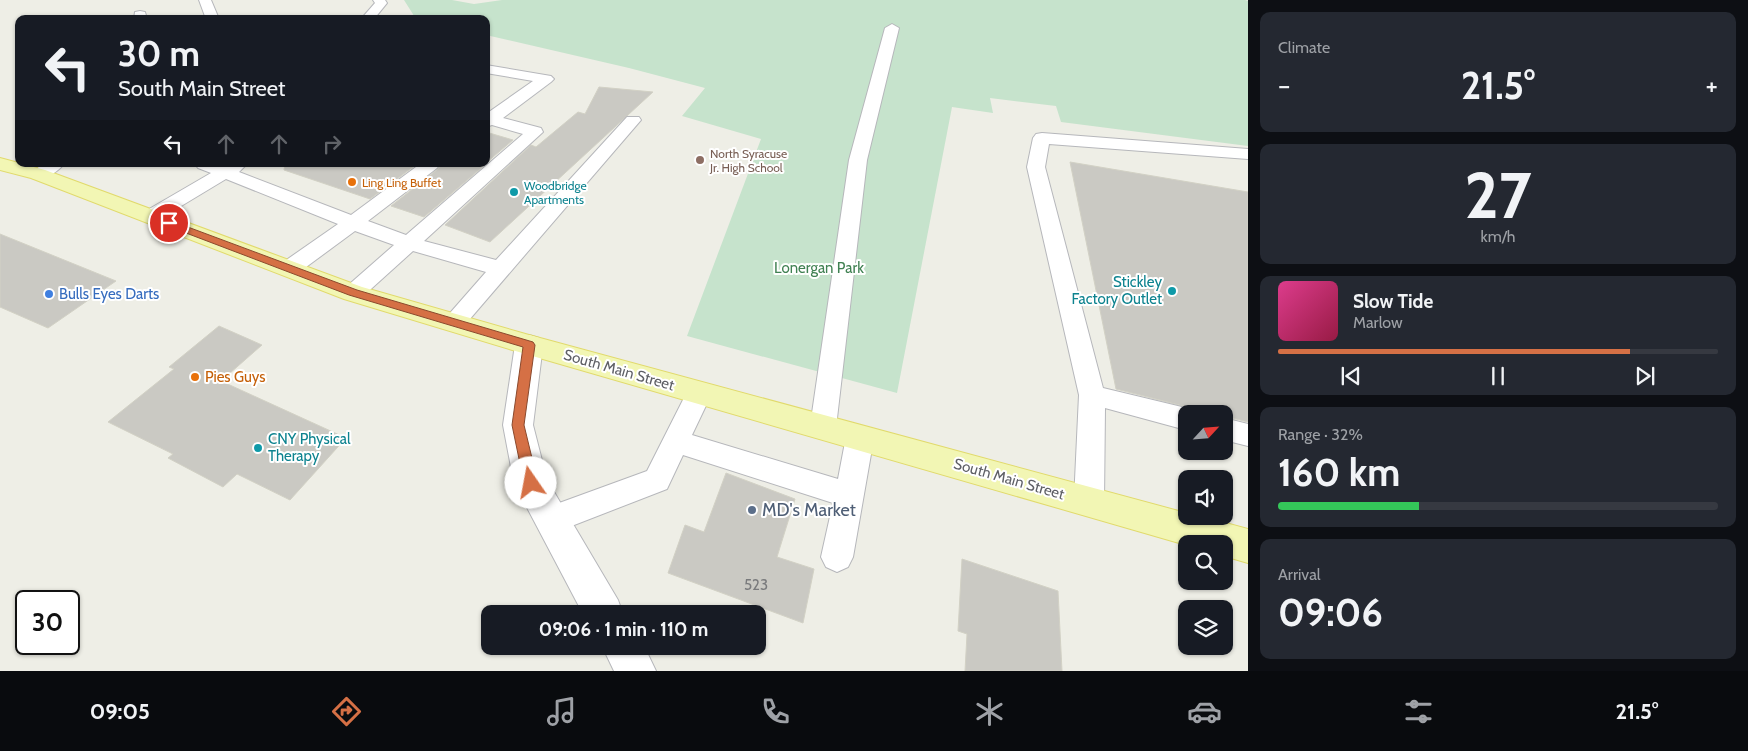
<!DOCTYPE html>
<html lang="en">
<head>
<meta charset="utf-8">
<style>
	:root { --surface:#171b24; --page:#242831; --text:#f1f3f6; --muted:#9ea1a6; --line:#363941; --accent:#d57045 }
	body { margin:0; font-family:Cabin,sans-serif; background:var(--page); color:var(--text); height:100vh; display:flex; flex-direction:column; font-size:19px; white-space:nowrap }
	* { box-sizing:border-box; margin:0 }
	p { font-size:16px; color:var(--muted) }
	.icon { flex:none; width:28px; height:28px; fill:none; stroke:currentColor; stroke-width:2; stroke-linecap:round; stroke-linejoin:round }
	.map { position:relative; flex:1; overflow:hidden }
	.sheet { display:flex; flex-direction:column; gap:12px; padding:12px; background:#0d0f14; width:500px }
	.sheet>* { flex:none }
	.top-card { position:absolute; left:15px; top:15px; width:475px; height:152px; border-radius:10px; box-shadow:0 1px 4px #0004; background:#171b24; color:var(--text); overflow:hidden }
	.needle { width:32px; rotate:64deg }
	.controls { position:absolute; left:1178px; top:405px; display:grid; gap:10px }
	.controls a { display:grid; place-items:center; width:55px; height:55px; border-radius:10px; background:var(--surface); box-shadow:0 1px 4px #0004; font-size:25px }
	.speed { position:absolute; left:15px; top:590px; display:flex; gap:10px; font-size:25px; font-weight:700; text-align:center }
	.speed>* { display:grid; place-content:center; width:65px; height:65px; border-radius:50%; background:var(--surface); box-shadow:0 1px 4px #0004; line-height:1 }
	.speed .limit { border:2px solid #111; border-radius:8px; background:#fff; color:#111 }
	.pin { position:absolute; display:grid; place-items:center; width:42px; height:42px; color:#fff; margin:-21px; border:2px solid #fff; border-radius:50%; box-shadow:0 1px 5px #0007 }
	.me { position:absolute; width:55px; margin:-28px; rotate:348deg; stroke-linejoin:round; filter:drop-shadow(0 0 4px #0008) }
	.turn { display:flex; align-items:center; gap:18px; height:105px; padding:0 20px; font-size:22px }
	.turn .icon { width:65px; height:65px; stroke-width:2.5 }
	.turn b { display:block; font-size:35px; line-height:42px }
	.lanes { display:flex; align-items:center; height:48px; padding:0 20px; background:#0003; justify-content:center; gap:25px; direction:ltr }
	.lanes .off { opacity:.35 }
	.big { font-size:38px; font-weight:700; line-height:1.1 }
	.sheet .card { flex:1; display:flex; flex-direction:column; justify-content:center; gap:8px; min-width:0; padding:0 18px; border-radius:10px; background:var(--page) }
	.sheet .dial { align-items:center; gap:0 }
	.dial b { font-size:65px; line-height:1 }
	.song { display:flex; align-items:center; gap:15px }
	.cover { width:60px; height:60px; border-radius:8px; background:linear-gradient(135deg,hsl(330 70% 55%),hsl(340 70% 35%)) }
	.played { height:5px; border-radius:2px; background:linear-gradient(90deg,var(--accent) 80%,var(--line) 80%) }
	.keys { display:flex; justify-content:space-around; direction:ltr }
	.heat { display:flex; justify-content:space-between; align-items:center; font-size:28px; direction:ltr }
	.charge { height:8px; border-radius:4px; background:linear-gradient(90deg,#34c759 32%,var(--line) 0) }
	.trip { position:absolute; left:481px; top:605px; width:285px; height:50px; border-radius:10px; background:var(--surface); box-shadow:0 1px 4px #0004; font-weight:700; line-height:50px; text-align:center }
	.tabs { display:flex; height:80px; justify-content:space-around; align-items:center; background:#090b0e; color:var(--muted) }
	.tabs .icon { width:35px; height:35px }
	.tabs .active { color:var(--accent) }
	.tabs b { font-size:22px; color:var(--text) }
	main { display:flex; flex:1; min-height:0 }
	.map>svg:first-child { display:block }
	.green { fill:#c6e3cc }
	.building { fill:#cac9c3; stroke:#d2d1c5 }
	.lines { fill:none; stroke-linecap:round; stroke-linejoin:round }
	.lane-casing { stroke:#b6b7bb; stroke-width:2 }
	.street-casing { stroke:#b6b7bb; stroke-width:2 }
	.primary-casing { stroke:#e1da6c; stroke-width:2 }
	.lane { fill:#fff; fill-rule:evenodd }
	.street { fill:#fff; fill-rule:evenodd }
	.primary { fill:#f2f6b4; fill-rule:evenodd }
	.route { fill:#d57045; stroke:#8a492d }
	.education-dot { fill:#8d6e63; stroke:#fff; stroke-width:2 }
	.food-dot { fill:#e8710a; stroke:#fff; stroke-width:2 }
	.culture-dot { fill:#0f9aa8; stroke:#fff; stroke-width:2 }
	.shop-dot { fill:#3f7fe0; stroke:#fff; stroke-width:2 }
	.service-dot { fill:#5c6f8a; stroke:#fff; stroke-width:2 }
	.labels { text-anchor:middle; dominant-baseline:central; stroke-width:4; stroke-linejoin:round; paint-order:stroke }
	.far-education-label { font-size:12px; fill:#785e54; stroke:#fff; text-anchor:start }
	.far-food-label { font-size:12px; fill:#c56008; stroke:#fff; text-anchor:start }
	.far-culture-label { font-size:12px; fill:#0d838f; stroke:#fff; text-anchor:start }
	.park-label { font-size:15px; fill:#408152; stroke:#fff }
	.culture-label { font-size:15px; fill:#0d838f; stroke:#fff; text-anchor:end }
	.shop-label { font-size:15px; fill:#366cbe; stroke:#fff; text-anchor:start }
	.street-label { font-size:15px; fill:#5e5f65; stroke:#fff }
	.food-label { font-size:15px; fill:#c56008; stroke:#fff; text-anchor:start }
	.near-number-label { font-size:15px; fill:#797a7c }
	.near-service-label { font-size:18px; fill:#4e5e75; stroke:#fff; text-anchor:start }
</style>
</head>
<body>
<main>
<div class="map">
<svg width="1248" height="671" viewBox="0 0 1248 671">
	<rect width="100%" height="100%" fill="#eeeee6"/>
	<!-- green -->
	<path class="green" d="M404,0H452L474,4L502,0H1245L1248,1V146L1061,122L1056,106L990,98L993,113L952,107L897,393L687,336L761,139L682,116L705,88L629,68L486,35V19H416Z"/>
	<!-- building -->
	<path class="building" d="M599,87L653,92L490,242L445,225L531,145L536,147L578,112L585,114Z
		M486,132L513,140L486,163Z
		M1070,162L1248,192V422L1224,416V414H1215L1116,389Z
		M285,164H417L370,199L284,170Z
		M442,164H486L424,217L391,206L438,169Z
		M0,234L116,281L48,328L0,307Z
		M219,326L262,345L221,381L346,438L290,500L237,474L223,487L168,458L173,454L108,422L174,369L169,367Z
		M726,473L795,499L777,557L814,569L803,623L668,573L685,525L704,532Z
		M962,559L1058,591L1062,671H965L967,634L958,631Z"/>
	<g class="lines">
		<defs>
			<path id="lane" d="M199,0H211L219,19H206Z
				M373,0H385L387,3L374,19H361L375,3Z
				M140,11L145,12L147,19H134L135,12Z
				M892,24L899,28L867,160L836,427L832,435L823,438L814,435L810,427L849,160L885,28Z
				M486,65L551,76L554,79L551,82L503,118L541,128L543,132L424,241L496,260L627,117H639L641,120L463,327L455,329L447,327L443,321L486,272L413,251L361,298L353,301L345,298L342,293L345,288L394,245L355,231L298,273L290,275L282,273L279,268L282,263L338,224L226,179L158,220L151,222L144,220L141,216L144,212L211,173L198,168L195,164L224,165L243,164L245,166L239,172L351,215L420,164H440L437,168L368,221L406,235L523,134L492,125L486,127V114L533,81L486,73Z
				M1042,133L1248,149V159L1049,144L1045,167L1103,388L1186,408L1195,411L1197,414H1186V430L1105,408L1104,501L1099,510L1089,514L1079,510L1074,501L1079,395L1027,167L1033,138L1036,134Z
				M43,164H64C57,173 43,181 32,178L29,174Z
				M699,383L708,386L712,393L692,435L838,479L846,437L850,429L860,426L870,429L874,437L853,557L848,567L837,572L826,567L821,557L833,503L683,455L667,489L551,534L540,530L536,520L540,510L647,471L690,386Z
				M1224,418L1248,424V446L1224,440Z"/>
			<path id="street" d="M529,335L539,338L543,345L533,425L547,480L618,600L623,614H583L514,483L503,425L515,345L519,338Z
				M602,646H644L656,671H614Z"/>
			<path id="primary" d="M0,158L45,170L362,287L529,335L1186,513V516H1200L1248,529V563L1224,556V544L1186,545L529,355L344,299L31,178L0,170Z"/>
		</defs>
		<!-- lane casing -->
		<use href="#lane" class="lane-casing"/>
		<!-- street casing -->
		<use href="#street" class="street-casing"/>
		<!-- primary casing -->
		<use href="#primary" class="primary-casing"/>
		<!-- lane -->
		<use href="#lane" class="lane"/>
		<!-- street -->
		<use href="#street" class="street"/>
		<!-- primary -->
		<use href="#primary" class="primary"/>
	</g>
	<!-- route -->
	<path class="route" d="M169,220L357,290L533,342L535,345L524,425L538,483L535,488L531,489L526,488L524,483L512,425L523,347L349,295L165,225V221Z"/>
	<!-- markers -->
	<circle class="education-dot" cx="700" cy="160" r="5"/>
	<g class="food-dot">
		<circle cx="352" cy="182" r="5"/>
		<circle cx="195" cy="377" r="5"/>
	</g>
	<g class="culture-dot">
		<circle cx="514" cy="192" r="5"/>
		<circle cx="1172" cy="291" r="5"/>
		<circle cx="258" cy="448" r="5"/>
	</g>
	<circle class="shop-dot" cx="49" cy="294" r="5"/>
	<circle class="service-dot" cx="752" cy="510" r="5"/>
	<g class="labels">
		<!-- far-education labels -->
		<g class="far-education-label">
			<text x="710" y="153">North Syracuse<tspan x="710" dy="14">Jr. High School</tspan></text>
		</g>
		<!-- far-food labels -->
		<g class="far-food-label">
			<text x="362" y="182">Ling Ling Buffet</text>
		</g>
		<!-- far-culture labels -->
		<g class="far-culture-label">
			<text x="524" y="185">Woodbridge<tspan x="524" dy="14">Apartments</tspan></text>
		</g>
		<!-- park labels -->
		<g class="park-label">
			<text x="819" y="268">Lonergan Park</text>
		</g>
		<!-- culture labels -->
		<g class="culture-label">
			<text x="1162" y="282">Stickley<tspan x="1162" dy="17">Factory Outlet</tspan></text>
			<text x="268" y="439" text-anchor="start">CNY Physical<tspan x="268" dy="17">Therapy</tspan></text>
		</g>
		<!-- shop labels -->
		<g class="shop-label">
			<text x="59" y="294">Bulls Eyes Darts</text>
		</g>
		<!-- street labels -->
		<g class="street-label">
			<text transform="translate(619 370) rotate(16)">South Main Street</text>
			<text transform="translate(1009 479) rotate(16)">South Main Street</text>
		</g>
		<!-- food labels -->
		<g class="food-label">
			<text x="205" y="377">Pies Guys</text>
		</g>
		<!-- near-number labels -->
		<g class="near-number-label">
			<text x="756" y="585">523</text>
		</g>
		<!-- near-service labels -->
		<g class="near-service-label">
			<text x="762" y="510">MD's Market</text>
		</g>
	</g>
</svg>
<div class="controls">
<a><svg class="needle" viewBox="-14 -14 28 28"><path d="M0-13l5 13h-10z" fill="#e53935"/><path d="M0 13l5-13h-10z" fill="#9ea1a6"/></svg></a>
<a><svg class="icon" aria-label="sound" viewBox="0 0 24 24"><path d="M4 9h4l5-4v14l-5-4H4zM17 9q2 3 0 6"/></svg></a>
<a><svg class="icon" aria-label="search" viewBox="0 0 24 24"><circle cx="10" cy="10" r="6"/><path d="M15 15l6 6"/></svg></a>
<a><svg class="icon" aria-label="layers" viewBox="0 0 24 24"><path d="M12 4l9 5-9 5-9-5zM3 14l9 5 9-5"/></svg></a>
</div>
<div class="speed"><div class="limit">30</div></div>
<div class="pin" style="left:169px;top:223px;background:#d93025"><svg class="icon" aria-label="arrive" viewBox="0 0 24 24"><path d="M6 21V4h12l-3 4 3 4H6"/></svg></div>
<svg class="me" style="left:531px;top:483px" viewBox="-20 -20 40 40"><circle r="19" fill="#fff"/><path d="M0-13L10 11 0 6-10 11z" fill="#d57045"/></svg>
<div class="trip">09:06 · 1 min · 110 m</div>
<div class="top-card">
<div class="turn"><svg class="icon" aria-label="left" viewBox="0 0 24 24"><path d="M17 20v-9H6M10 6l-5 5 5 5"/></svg><div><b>30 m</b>South Main Street</div></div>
<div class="lanes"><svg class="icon" aria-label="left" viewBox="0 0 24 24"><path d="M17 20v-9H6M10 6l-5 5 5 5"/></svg><svg class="icon off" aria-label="ahead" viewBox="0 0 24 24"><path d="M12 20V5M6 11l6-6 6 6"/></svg><svg class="icon off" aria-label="ahead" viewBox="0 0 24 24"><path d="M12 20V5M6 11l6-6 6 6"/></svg><svg class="icon off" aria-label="right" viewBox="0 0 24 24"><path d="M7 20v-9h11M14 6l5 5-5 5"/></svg></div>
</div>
</div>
<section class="sheet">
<div class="card"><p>Climate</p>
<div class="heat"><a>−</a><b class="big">21.5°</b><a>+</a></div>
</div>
<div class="card dial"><b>27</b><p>km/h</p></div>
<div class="card">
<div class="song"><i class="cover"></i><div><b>Slow Tide</b><p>Marlow</p></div></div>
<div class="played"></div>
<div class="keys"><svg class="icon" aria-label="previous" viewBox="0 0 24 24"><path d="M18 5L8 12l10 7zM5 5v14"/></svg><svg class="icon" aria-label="pause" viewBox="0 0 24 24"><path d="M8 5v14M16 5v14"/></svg><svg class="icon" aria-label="next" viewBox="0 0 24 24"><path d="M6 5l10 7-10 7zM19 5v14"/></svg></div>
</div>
<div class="card"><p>Range · 32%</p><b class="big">160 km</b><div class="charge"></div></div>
<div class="card"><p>Arrival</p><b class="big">09:06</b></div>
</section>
</main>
<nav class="tabs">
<b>09:05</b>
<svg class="icon active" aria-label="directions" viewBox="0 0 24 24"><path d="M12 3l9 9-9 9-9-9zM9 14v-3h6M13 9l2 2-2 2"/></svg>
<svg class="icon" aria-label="music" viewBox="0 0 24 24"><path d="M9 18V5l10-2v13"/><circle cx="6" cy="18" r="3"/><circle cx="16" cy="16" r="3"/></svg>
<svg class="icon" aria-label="phone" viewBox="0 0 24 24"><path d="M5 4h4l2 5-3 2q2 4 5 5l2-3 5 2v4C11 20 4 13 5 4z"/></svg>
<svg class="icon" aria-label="climate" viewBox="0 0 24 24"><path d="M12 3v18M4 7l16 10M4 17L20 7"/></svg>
<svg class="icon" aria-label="car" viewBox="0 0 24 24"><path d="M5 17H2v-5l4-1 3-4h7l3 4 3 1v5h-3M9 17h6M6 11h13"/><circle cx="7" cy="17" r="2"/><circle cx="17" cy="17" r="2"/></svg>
<svg class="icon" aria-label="filters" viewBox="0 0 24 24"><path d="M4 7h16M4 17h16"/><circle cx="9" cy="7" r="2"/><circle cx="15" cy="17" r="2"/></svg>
<b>21.5°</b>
</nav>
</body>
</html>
